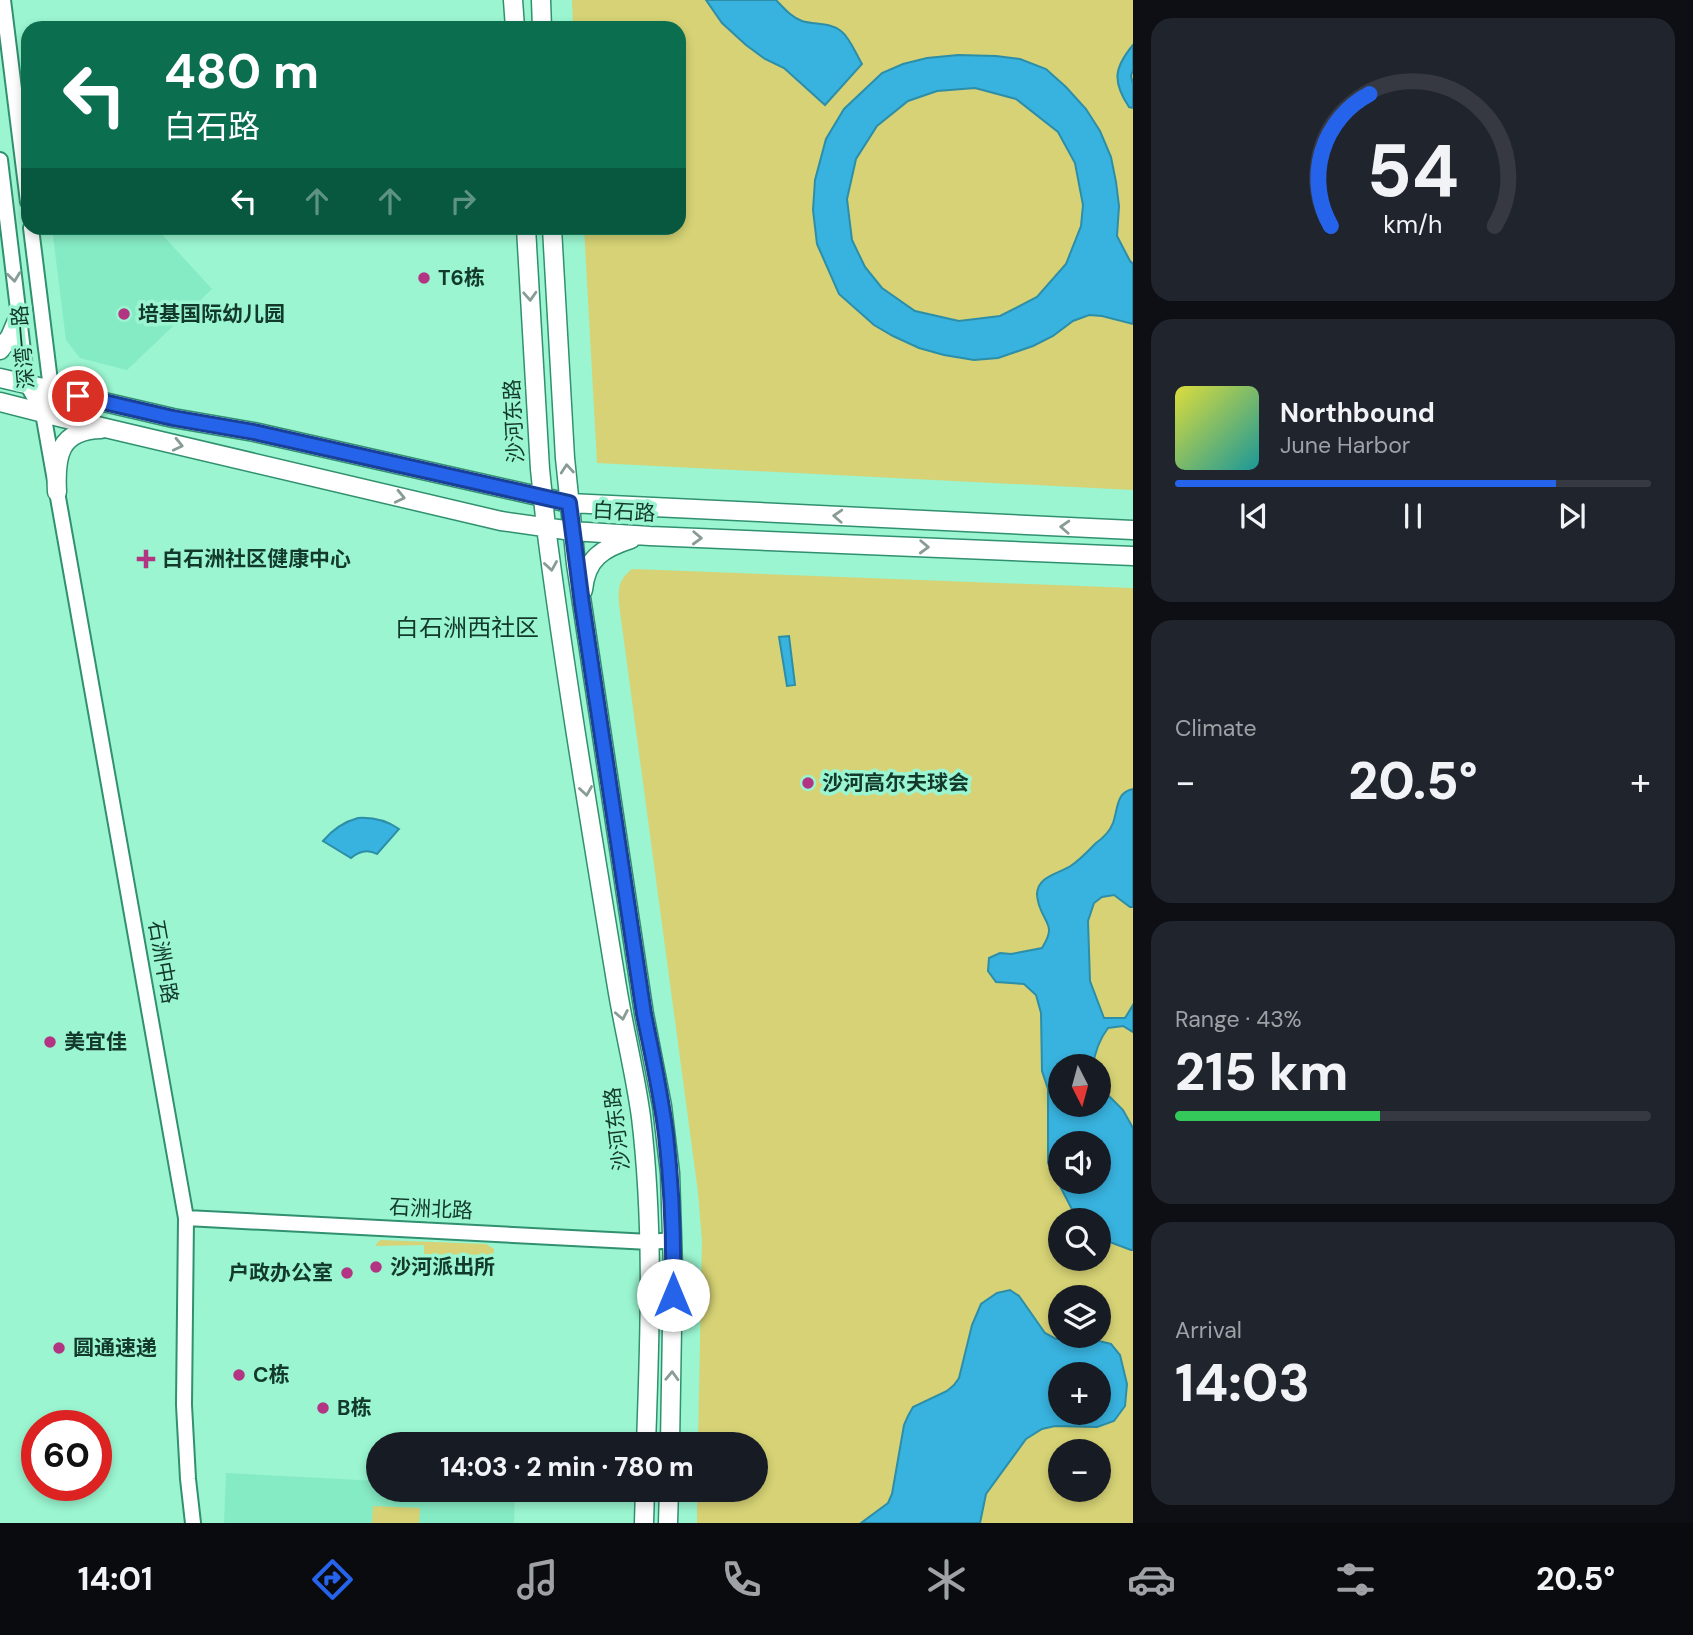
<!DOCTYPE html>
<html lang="en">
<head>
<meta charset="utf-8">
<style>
	:root { --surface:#171b24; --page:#20242c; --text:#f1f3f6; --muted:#9ea1a6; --line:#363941; --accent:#2563eb }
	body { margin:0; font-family:"DM Sans","Noto Sans SC",sans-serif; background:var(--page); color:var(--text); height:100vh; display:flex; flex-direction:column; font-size:26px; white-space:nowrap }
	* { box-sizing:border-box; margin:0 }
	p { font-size:23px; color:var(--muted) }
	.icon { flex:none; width:38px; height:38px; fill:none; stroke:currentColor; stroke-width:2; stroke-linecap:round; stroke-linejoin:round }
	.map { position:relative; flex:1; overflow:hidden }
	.drawer { display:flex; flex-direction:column; gap:18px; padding:18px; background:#0d0f14; width:560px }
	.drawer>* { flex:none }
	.guide { position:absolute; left:21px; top:21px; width:665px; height:214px; border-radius:21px; box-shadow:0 4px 10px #0003; background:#0b6e4f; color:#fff; overflow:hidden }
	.needle { width:46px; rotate:174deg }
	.controls { position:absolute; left:1048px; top:1054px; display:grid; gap:14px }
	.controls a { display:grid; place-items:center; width:63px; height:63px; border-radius:50%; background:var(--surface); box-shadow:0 4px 10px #0003; font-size:35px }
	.speed { position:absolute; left:21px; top:1410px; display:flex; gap:14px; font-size:35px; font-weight:700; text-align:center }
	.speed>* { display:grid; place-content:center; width:91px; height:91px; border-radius:50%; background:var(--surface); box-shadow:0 4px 10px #0003; line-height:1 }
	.speed .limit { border:10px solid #d22; background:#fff; color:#111 }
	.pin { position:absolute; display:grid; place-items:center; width:60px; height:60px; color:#fff; margin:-30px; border:4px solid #fff; border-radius:50%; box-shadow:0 2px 7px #0007 }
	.me { position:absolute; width:77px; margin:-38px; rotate:0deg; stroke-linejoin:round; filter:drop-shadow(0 0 5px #0008) }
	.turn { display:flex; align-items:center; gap:24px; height:147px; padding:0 28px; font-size:32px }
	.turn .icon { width:91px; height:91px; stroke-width:2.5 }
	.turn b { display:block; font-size:49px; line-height:60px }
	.lanes { display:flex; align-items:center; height:66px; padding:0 28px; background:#0003; justify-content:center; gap:35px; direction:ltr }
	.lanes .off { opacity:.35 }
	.big { font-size:52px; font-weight:800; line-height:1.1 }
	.drawer .card { flex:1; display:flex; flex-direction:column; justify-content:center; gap:10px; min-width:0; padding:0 24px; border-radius:21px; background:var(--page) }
	.drawer .dial { align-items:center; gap:0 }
	.dial svg { height:182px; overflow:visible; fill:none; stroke:var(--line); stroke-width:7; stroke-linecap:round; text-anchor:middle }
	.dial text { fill:var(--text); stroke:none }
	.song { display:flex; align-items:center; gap:21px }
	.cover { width:84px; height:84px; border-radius:10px; background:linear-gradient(135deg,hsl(60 70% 55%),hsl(180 70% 35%)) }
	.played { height:7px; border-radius:4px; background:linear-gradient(90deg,var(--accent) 80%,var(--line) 80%) }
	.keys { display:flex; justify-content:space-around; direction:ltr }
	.heat { display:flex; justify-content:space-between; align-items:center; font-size:38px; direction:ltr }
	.charge { height:10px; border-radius:5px; background:linear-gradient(90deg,#34c759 43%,var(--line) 0) }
	.trip { position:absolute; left:366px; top:1432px; width:402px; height:70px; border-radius:35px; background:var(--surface); box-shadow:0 4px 10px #0003; font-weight:800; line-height:70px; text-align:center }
	.tab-bar { display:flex; height:112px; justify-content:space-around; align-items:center; background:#090b0e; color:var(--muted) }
	.tab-bar .icon { width:49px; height:49px }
	.tab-bar .active { color:var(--accent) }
	.tab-bar b { font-size:32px; color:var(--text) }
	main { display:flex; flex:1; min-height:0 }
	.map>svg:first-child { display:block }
	.built { fill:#85ebc4 }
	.green { fill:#d6d275; fill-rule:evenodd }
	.water { fill:#38b2de; stroke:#2d8ea8; stroke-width:2; fill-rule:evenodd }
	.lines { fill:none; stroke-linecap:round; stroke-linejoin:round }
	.tertiary-casing { stroke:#31906f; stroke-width:18 }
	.primary-casing { stroke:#31906f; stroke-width:21 }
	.tertiary { stroke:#fff; stroke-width:14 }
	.primary { stroke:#fff; stroke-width:18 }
	.oneway { stroke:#889c95 }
	.route-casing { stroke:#184099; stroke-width:18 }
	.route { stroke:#2563eb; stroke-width:12 }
	.poi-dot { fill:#b23482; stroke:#9af5d0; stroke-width:2.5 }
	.labels { text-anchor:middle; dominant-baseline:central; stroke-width:7; stroke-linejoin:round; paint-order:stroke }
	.poi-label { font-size:21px; font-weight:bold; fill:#12392b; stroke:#9af5d0; text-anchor:start }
	.street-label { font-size:21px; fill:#12392b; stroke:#9af5d0 }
	.quarter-label { font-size:24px; fill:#12392b; stroke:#9af5d0 }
</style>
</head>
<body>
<main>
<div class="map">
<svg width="1133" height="1523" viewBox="0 0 1133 1523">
	<rect width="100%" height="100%" fill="#9af5d0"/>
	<!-- built -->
	<path class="built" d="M52,228H156L212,289L127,370L80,358L66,340Z
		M226,1473L378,1481V1489H515L514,1523H224Z"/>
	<!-- green -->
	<path class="green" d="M572,0H1133V490L597,463L584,228H679V28H573Z
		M632,569L1133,588V1523H697V1489H756V1444H698L702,1241L698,1192L619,604C618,586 619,580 632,569ZM1060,1066H1099V1104H1060ZM1060,1143H1099V1181H1060ZM1060,1220H1099V1258H1060ZM1060,1297H1099V1335H1060ZM1060,1374H1099V1412H1060ZM1060,1451H1099V1489H1060Z
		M380,1240L486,1244L494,1249V1257L424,1254V1245L375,1246Z
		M373,1506L420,1508L419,1523H372Z"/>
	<!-- water -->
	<path class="water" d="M706,0H776C784,8 791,17 802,21C815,25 830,22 841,31C850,38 856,54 862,64L825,105L784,68L765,59L746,45L722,23Z
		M1133,45V70L1131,76L1133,84V108L1129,107C1112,81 1114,68 1133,45Z
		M958,55L996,56L1020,59L1046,69L1066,87L1086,109L1100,131L1111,157L1116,182L1119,206L1117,236L1130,261L1133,264V324L1102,316L1089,315L1073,321L1053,336L1033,346L998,358L974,360L944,355L919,348L893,336L874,325L839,294L817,244L813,210L815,180L826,139L844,109L882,73L903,64L927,58ZM975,88L1016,99L1058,132L1075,163L1083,205L1081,226L1066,264L1037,297L1000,316L959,321L915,311L882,288L865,267L852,240L847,199L856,159L877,126L908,101L937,91Z
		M789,636L795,685L787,686L779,637Z
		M1133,789V907H1130L1114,895L1102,897L1094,903L1088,921L1090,981L1104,1018H1125L1133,1005V1032L1123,1026L1108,1028C1099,1040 1095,1051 1093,1066H1060V1104H1099V1086L1123,1110L1133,1128V1250H1131L1099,1238V1220L1077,1219L1048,1163V1089L1042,1071L1041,1013L1036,995L1024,984L996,982L988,971L989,958L1000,953L1011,954L1042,948C1056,925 1046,926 1039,905C1038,901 1037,898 1037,894C1038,875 1060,874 1072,865C1081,859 1089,850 1096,843C1103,838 1110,831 1113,823C1118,809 1116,792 1133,789ZM1060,1143H1099V1181H1060Z
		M358,818C374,817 386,820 399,829L377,854C368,849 359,851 351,858L323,841C333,829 343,822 358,818Z
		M1010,1290L1019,1296L1045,1333L1056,1339H1091L1111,1344L1120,1355L1127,1384L1125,1406L1114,1421L1097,1427L1055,1426L1042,1429L1026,1439L986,1494L980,1523H861L888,1503L892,1494L904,1425L908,1416L913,1407L947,1391L954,1385L959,1378L972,1325L981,1304L997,1293ZM1060,1374H1099V1412H1060Z"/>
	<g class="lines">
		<defs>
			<path id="tertiary" d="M3,0L28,202
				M0,160L27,384L43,413L186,1218L184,1405L188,1479L193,1523
				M31,228L51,389L48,399
				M186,1218L650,1242L673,1240"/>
			<path id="primary" d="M513,0L515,28
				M541,0L542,28
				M526,228L540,469L546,527C566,681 592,834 617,987C624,1030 635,1073 641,1117C654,1225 650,1335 646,1444
				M552,228L565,458L576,564L644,1014L662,1106L670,1173L673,1268L670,1444
				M0,350L10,337L19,316
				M0,378L173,418L254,432L569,503L1133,530
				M0,402L63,418L501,521L572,531L650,536L1133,556
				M57,492C55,456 59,430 101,429
				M583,590C586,558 603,548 631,539
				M644,1523L645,1489
				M668,1523L669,1489"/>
		</defs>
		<!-- tertiary casing -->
		<use href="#tertiary" class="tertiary-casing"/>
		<!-- primary casing -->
		<use href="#primary" class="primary-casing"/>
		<!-- tertiary -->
		<use href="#tertiary" class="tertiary"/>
		<!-- primary -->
		<use href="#primary" class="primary"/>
	</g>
	<!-- one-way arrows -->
	<defs><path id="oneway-chevron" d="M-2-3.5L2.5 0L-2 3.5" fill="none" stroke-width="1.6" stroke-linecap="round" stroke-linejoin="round" transform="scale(1.75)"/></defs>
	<g class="oneway">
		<use href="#oneway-chevron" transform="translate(14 277) rotate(83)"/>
		<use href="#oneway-chevron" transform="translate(530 296) rotate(87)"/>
		<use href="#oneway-chevron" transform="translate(178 445) rotate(13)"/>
		<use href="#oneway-chevron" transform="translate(567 469) rotate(-95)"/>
		<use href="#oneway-chevron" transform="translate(400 497) rotate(13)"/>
		<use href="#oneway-chevron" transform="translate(838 516) rotate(-177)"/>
		<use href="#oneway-chevron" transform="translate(1065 527) rotate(-177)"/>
		<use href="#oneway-chevron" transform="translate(697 538) rotate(2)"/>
		<use href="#oneway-chevron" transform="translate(924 547) rotate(2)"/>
		<use href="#oneway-chevron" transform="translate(551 566) rotate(81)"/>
		<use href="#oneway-chevron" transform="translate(586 791) rotate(81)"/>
		<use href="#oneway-chevron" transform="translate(622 1015) rotate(79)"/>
		<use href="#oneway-chevron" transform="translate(672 1376) rotate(-88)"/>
	</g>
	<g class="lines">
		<defs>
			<path id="route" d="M78,396L173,418L254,432L569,503L582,604L644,1014C652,1054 661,1094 666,1135C672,1188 674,1242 673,1295"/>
		</defs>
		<!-- route casing -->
		<use href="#route" class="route-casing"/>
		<!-- route -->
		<use href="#route" class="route"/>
	</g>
	<!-- markers -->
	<g class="poi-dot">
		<circle cx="424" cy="278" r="7"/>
		<circle cx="124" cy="314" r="7"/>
		<path d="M142.5 548.5h7v7h7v7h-7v7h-7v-7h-7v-7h7z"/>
		<circle cx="808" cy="783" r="7"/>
		<circle cx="50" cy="1042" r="7"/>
		<circle cx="376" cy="1267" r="7"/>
		<circle cx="347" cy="1273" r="7"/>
		<circle cx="59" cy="1348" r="7"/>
		<circle cx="239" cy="1375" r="7"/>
		<circle cx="323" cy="1408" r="7"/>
	</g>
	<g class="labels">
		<!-- poi labels -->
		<g class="poi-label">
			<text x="438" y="278">T6栋</text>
			<text x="138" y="314">培基国际幼儿园</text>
			<text x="162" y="559">白石洲社区健康中心</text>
			<text x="822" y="783">沙河高尔夫球会</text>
			<text x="64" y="1042">美宜佳</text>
			<text x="390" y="1267">沙河派出所</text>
			<text x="333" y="1273" text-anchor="end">户政办公室</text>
			<text x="73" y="1348">圆通速递</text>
			<text x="253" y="1375">C栋</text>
			<text x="337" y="1408">B栋</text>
		</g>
		<!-- street labels -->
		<g class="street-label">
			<text transform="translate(23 347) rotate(-95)">深湾一路</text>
			<text transform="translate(514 421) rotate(-93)">沙河东路</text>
			<text transform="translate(624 512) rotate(3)">白石路</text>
			<text transform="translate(163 962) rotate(80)">石洲中路</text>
			<text transform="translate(617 1129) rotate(-97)">沙河东路</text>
			<text transform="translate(431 1209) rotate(3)">石洲北路</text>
		</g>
		<!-- quarter labels -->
		<g class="quarter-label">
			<text x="467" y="627">白石洲西社区</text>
		</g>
	</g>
</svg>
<div class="controls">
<a><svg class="needle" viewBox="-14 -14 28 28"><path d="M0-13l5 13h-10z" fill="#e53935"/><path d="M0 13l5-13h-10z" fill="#9ea1a6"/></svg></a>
<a><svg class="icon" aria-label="sound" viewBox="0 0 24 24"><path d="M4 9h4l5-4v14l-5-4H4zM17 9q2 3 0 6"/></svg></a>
<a><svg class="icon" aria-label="search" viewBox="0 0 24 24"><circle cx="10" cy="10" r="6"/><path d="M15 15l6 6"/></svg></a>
<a><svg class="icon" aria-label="layers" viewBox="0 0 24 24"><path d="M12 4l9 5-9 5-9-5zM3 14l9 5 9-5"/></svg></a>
<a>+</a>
<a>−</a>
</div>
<div class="speed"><div class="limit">60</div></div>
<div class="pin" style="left:78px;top:396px;background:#d93025"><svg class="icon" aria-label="arrive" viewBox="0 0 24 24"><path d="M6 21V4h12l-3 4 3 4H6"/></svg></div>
<svg class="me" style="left:673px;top:1295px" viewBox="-20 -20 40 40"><circle r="19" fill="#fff"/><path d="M0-13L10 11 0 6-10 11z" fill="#2563eb"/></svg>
<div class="trip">14:03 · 2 min · 780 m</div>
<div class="guide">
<div class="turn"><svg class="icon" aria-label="left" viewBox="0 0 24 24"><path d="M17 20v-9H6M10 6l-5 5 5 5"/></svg><div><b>480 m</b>白石路</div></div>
<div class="lanes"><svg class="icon" aria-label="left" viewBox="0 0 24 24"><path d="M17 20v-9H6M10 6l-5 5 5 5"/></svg><svg class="icon off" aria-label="ahead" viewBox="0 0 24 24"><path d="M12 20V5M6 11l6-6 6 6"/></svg><svg class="icon off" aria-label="ahead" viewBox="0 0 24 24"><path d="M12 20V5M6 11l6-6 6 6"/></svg><svg class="icon off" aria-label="right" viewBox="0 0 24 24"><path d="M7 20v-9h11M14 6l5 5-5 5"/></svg></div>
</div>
</div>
<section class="drawer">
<div class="card dial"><svg viewBox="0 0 100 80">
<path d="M14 69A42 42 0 1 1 86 69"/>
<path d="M14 69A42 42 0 0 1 31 11" stroke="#2563eb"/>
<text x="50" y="56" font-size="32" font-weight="700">54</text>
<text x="50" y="72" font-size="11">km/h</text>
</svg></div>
<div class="card">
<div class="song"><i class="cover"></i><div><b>Northbound</b><p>June Harbor</p></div></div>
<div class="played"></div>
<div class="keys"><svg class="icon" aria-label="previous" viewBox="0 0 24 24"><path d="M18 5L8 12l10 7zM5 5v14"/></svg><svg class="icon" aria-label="pause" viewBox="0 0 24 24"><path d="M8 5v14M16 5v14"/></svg><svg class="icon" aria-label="next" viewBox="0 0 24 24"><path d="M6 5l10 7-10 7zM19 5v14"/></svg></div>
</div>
<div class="card"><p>Climate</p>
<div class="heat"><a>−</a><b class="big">20.5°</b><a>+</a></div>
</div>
<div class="card"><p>Range · 43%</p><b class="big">215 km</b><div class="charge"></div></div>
<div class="card"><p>Arrival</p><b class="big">14:03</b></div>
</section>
</main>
<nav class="tab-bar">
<b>14:01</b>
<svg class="icon active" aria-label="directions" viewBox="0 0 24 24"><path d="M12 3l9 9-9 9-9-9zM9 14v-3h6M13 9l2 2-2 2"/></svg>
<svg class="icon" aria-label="music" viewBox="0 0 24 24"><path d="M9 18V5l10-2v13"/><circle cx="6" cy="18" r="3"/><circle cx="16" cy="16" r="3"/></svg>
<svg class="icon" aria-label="phone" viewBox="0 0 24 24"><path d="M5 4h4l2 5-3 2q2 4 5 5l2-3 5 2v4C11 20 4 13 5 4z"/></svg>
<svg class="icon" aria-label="climate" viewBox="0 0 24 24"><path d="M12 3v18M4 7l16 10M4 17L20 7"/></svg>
<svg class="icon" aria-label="car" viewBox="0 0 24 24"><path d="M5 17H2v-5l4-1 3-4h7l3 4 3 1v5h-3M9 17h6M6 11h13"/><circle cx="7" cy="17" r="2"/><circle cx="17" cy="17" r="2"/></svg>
<svg class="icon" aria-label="filters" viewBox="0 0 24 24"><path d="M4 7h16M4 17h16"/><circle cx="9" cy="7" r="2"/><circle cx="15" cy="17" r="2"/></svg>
<b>20.5°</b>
</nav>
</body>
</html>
